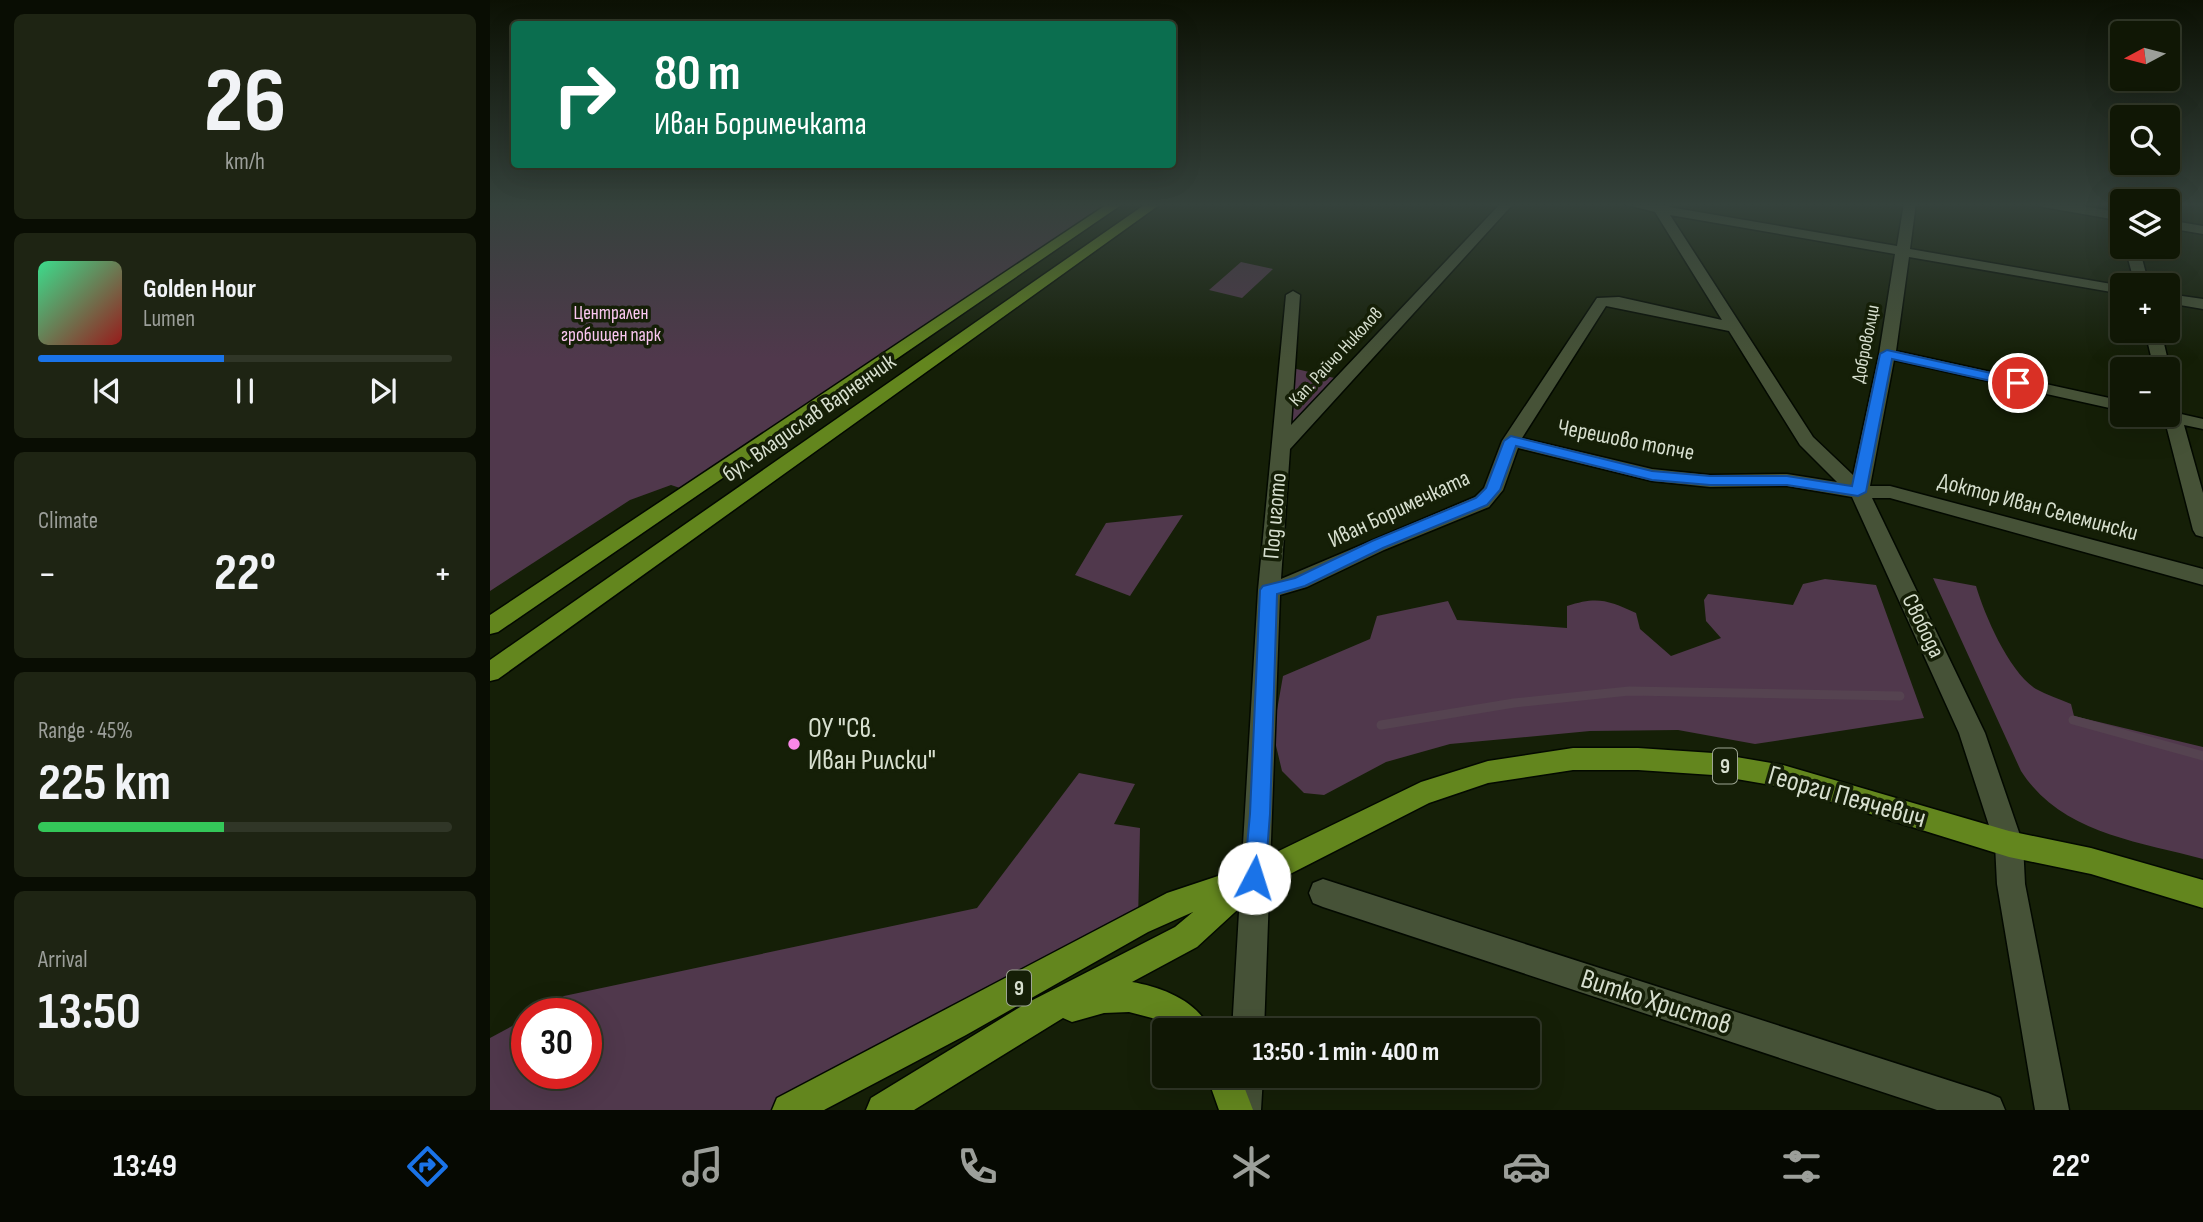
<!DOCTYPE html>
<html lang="en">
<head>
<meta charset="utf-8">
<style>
	:root { --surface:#101705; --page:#1e2413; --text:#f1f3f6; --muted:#9c9f9a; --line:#303627; --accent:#1a73e8 }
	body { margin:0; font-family:"Sofia Sans Condensed",sans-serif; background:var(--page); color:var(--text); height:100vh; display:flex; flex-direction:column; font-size:26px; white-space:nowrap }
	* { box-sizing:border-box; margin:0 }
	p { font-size:23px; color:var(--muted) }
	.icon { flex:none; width:38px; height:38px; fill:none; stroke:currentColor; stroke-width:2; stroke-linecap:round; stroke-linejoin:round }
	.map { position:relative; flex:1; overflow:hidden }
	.side { display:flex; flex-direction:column; gap:14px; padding:14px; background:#090d03; width:490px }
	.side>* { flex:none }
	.top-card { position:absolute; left:21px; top:21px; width:665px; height:147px; border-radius:7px; box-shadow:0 7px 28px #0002,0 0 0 2px var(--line); background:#0b6e4f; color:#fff; overflow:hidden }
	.needle { width:46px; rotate:263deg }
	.controls { position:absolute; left:1620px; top:21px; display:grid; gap:14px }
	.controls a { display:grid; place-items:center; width:70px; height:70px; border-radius:7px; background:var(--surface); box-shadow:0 7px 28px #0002,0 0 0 2px var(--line); font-size:35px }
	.speed { position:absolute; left:21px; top:998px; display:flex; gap:14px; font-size:35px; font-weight:700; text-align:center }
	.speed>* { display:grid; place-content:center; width:91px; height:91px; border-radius:50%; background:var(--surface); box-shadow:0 7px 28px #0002,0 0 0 2px var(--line); line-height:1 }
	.speed .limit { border:10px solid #d22; background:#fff; color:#111 }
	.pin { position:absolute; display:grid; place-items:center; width:60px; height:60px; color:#fff; margin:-30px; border:4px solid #fff; border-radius:50%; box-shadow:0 2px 7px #0007 }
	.me { position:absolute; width:77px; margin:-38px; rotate:5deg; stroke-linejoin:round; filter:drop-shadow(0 0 5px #0008) }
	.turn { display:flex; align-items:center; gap:24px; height:147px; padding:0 28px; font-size:32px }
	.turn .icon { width:91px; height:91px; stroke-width:2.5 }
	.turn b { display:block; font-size:49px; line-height:60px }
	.big { font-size:52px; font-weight:700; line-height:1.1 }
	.side .widget { flex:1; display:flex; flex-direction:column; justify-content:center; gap:10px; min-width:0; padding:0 24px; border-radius:10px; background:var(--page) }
	.side .dial { align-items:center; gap:0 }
	.dial b { font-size:91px; line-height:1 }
	.song { display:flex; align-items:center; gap:21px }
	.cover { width:84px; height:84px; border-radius:10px; background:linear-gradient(135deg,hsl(150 70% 55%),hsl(0 70% 35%)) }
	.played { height:7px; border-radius:4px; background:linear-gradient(90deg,var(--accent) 45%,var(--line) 45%) }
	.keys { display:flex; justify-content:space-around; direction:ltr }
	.heat { display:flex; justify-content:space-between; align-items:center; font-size:38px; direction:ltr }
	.charge { height:10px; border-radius:5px; background:linear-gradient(90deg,#34c759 45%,var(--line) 0) }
	.trip { position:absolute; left:662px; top:1018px; width:388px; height:70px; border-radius:7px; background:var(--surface); box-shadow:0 7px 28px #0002,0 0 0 2px var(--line); font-weight:700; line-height:70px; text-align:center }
	.tabs { display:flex; height:112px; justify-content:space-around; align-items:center; background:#060902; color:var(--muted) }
	.tabs .icon { width:49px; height:49px }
	.tabs .current { color:var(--accent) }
	.tabs b { font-size:32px; color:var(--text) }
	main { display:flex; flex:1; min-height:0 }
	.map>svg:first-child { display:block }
	.green { fill:#50384c }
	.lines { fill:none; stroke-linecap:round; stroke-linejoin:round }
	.stream { stroke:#554350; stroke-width:9 }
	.minor-casing { stroke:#030900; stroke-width:3 }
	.major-casing { stroke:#030900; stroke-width:3 }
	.minor { fill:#465237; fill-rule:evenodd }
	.major { fill:#63861e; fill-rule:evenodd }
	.route { fill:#1a73e8; stroke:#114b97; stroke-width:2 }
	.poi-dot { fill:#f987e8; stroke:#151f07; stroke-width:2.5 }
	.labels { text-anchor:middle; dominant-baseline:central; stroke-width:7; stroke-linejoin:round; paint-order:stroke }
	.far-park-label { font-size:19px; fill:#fbc7f1; stroke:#151f07 }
	.far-street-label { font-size:19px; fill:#d7dfcf; stroke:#151f07 }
	.shield { fill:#151f07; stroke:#9da593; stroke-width:2 }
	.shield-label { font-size:21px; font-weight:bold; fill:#d7dfcf }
	.street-label { font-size:23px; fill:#d7dfcf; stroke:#151f07 }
	.near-poi-label { font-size:28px; fill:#d7dfcf; stroke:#151f07; text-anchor:start }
	.near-street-label { font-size:28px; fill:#d7dfcf; stroke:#151f07 }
</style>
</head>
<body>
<main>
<section class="side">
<div class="widget dial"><b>26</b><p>km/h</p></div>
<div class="widget">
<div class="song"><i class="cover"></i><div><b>Golden Hour</b><p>Lumen</p></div></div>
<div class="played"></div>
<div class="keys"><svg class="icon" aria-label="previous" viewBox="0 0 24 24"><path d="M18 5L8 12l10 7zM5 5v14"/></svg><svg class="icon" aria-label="pause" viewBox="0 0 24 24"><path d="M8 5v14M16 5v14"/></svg><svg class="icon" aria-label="next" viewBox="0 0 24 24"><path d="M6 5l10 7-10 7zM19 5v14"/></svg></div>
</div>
<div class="widget"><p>Climate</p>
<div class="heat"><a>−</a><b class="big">22°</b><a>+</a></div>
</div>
<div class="widget"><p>Range · 45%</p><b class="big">225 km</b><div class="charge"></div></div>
<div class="widget"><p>Arrival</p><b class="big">13:50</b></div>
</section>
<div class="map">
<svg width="1713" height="1110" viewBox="0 0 1713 1110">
	<rect width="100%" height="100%" fill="#151f07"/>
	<!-- green -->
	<path class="green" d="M0,203H620L193,489L181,485L140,500L0,591Z
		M751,262L783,269L752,298L719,290Z
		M798,367L853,380L791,447Z
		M693,515L640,596L585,575L616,523Z
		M1443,578L1486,586C1495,616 1519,672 1546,689C1557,695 1570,699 1581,704L1584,716L1713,747V859C1646,841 1571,833 1531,771Z
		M1335,579L1386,585L1434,718L1265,744L1188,730L1100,731L960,744L896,762L834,795L814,793L792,771L783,733L793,676L880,639L887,616L958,601L967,620L1077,628V606C1107,596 1118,600 1146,613L1150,629L1181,656L1231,638L1216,621L1214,600L1218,594L1303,605L1313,584Z
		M589,773L645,784L624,824L650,828L648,922L291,1110H0V1038L37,1018V1073H96V1013H45L74,996L487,908Z"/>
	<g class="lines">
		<!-- stream -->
		<path class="stream" d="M1583,720L1713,756
			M891,725L1024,703L1139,691L1410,696"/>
		<defs>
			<path id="minor" d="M1011,203H1024L800,449L791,579L985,497L994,488L1012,441L1107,298L1129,297L1232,320L1165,212L1130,203H1181L1179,207L1407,246L1414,203H1426L1420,249L1633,286V294L1419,257L1406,351L1633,401V411L1404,360L1380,486H1400L1713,569V585L1400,498H1382L1495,733L1533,844L1535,884L1579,1110H1545L1507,884L1505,844L1469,733L1362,497L1297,486L1220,487L1162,481L1028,448L1013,490L999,507L894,550L817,587L790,595L774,1031H742L768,590L796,295L803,291L810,295L801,425ZM1180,215L1405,254L1389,354L1363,475L1323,437ZM1116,306L1239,331L1310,445L1347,482L1297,474L1220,475L1162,469L1032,438Z
				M1547,203H1576L1633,213V221L1553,207Z
				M1678,220L1713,226V234L1678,228Z
				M1635,247H1649L1659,285H1645Z
				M1678,294L1713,299V309L1678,303Z
				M1655,331H1671L1680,369L1678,372V369H1664Z
				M1678,392L1687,397L1691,414L1713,419V429L1694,425L1713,493V537L1706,535L1703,530L1675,421L1667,419L1664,415H1678Z
				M833,879L1498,1093L1510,1098L1515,1110H1447L833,907L823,903L819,893L823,883Z
				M739,1076H773L771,1110H737Z"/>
			<path id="major" d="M619,203H634L8,632L0,634V615Z
				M657,203H672L8,679L0,681V660Z
				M1083,748H1148L1223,753L1293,765L1519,831L1601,848L1713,880V908L1601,874L1519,857L1293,787L1223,775L1148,770H1083L998,783L939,803L769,890L707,947L642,982C672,987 708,1001 721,1031H682L662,1018L639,1012L614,1013L582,1022L573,1018L424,1110H376L381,1098L535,1004L685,927L703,912L658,932L476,1035L334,1110H282L287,1098L677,893L758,866L931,782L998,761Z
				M717,1076H750L763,1110H729Z"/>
		</defs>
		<!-- minor casing -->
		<use href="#minor" class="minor-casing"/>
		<!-- major casing -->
		<use href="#major" class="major-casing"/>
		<!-- minor -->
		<use href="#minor" class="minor"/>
		<!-- major -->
		<use href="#major" class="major"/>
	</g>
	<!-- sky -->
	<linearGradient id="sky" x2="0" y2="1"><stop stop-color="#0c1104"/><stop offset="0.57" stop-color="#35423c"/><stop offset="1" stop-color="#35423c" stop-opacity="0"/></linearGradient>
	<rect width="1713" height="359" fill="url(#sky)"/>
	<!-- route -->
	<path class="route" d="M1397,350L1528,379L1534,383L1528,387L1402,359L1376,492L1368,496L1297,485H1220L1162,480L1026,446L1010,490L997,505L893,548L815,586L787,594L780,814L775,878L772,885L764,888L757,885L754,878L760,814L770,590L773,586L805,578L882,541L986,498L996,488L1014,441L1021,436L1162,471L1220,476H1297L1362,486L1390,354Z"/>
	<!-- markers -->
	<circle class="poi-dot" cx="304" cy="744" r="7"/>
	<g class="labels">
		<!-- far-park labels -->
		<g class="far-park-label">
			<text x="121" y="313">Централен<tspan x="121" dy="22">гробищен парк</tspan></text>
		</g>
		<!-- far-street labels -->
		<g class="far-street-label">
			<text transform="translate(1376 344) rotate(-79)">Доброволци</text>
			<text transform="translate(846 357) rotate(-47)">Кап. Райчо Николов</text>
		</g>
		<!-- shield labels -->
		<g class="shield">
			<rect x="1223" y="748.5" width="24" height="35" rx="5"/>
			<rect x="517" y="970.5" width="24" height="35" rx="5"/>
		</g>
		<g class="shield-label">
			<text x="1235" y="766">9</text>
			<text x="529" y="988">9</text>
		</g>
		<!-- street labels -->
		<g class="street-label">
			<text transform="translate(319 418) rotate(-35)">бул. Владислав Варненчик</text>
			<text transform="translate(1136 440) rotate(11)">Черешово топче</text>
			<text transform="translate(1548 507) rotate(15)">Доктор Иван Селемински</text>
			<text transform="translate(909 509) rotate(-25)">Иван Боримечката</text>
			<text transform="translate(785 516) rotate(-85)">Под игото</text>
			<text transform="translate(1433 626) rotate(64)">Свобода</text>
		</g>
		<!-- near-poi labels -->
		<g class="near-poi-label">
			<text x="318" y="728">ОУ "Св.<tspan x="318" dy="32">Иван Рилски"</tspan></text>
		</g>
		<!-- near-street labels -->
		<g class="near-street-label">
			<text transform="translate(1357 797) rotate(16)">Георги Пеячевич</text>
			<text transform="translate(1166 1002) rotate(18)">Витко Христов</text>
		</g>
	</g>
</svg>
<div class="controls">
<a><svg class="needle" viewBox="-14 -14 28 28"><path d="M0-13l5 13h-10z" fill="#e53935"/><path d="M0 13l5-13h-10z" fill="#9c9f9a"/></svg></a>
<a><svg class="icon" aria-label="search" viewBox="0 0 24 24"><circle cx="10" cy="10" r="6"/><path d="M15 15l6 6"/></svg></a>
<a><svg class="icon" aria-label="layers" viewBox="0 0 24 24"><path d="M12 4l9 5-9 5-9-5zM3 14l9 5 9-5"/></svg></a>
<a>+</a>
<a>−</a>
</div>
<div class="speed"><div class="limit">30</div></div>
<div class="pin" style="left:1528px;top:383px;background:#d93025"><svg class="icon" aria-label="arrive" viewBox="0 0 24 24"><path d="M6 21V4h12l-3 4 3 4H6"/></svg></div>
<svg class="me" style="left:764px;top:878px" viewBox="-20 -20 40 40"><circle r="19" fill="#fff"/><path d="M0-13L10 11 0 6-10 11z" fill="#1a73e8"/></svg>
<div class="trip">13:50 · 1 min · 400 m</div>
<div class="top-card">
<div class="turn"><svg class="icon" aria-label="right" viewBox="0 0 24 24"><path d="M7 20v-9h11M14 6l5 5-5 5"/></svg><div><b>80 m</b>Иван Боримечката</div></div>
</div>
</div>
</main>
<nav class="tabs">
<b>13:49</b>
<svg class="icon current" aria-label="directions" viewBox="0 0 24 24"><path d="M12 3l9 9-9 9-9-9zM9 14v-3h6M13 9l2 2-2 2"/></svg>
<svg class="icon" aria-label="music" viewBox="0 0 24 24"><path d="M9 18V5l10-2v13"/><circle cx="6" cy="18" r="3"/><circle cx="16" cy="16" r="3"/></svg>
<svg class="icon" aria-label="phone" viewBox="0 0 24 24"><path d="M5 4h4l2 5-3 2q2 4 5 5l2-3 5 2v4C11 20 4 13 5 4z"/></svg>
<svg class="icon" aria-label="climate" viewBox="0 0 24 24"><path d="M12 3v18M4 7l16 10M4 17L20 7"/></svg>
<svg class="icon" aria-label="car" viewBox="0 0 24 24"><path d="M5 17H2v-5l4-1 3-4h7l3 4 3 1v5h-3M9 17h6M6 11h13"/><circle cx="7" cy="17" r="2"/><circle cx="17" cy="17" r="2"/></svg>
<svg class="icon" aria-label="filters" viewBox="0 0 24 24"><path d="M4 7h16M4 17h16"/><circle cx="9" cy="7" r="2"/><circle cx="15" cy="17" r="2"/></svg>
<b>22°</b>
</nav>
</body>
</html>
